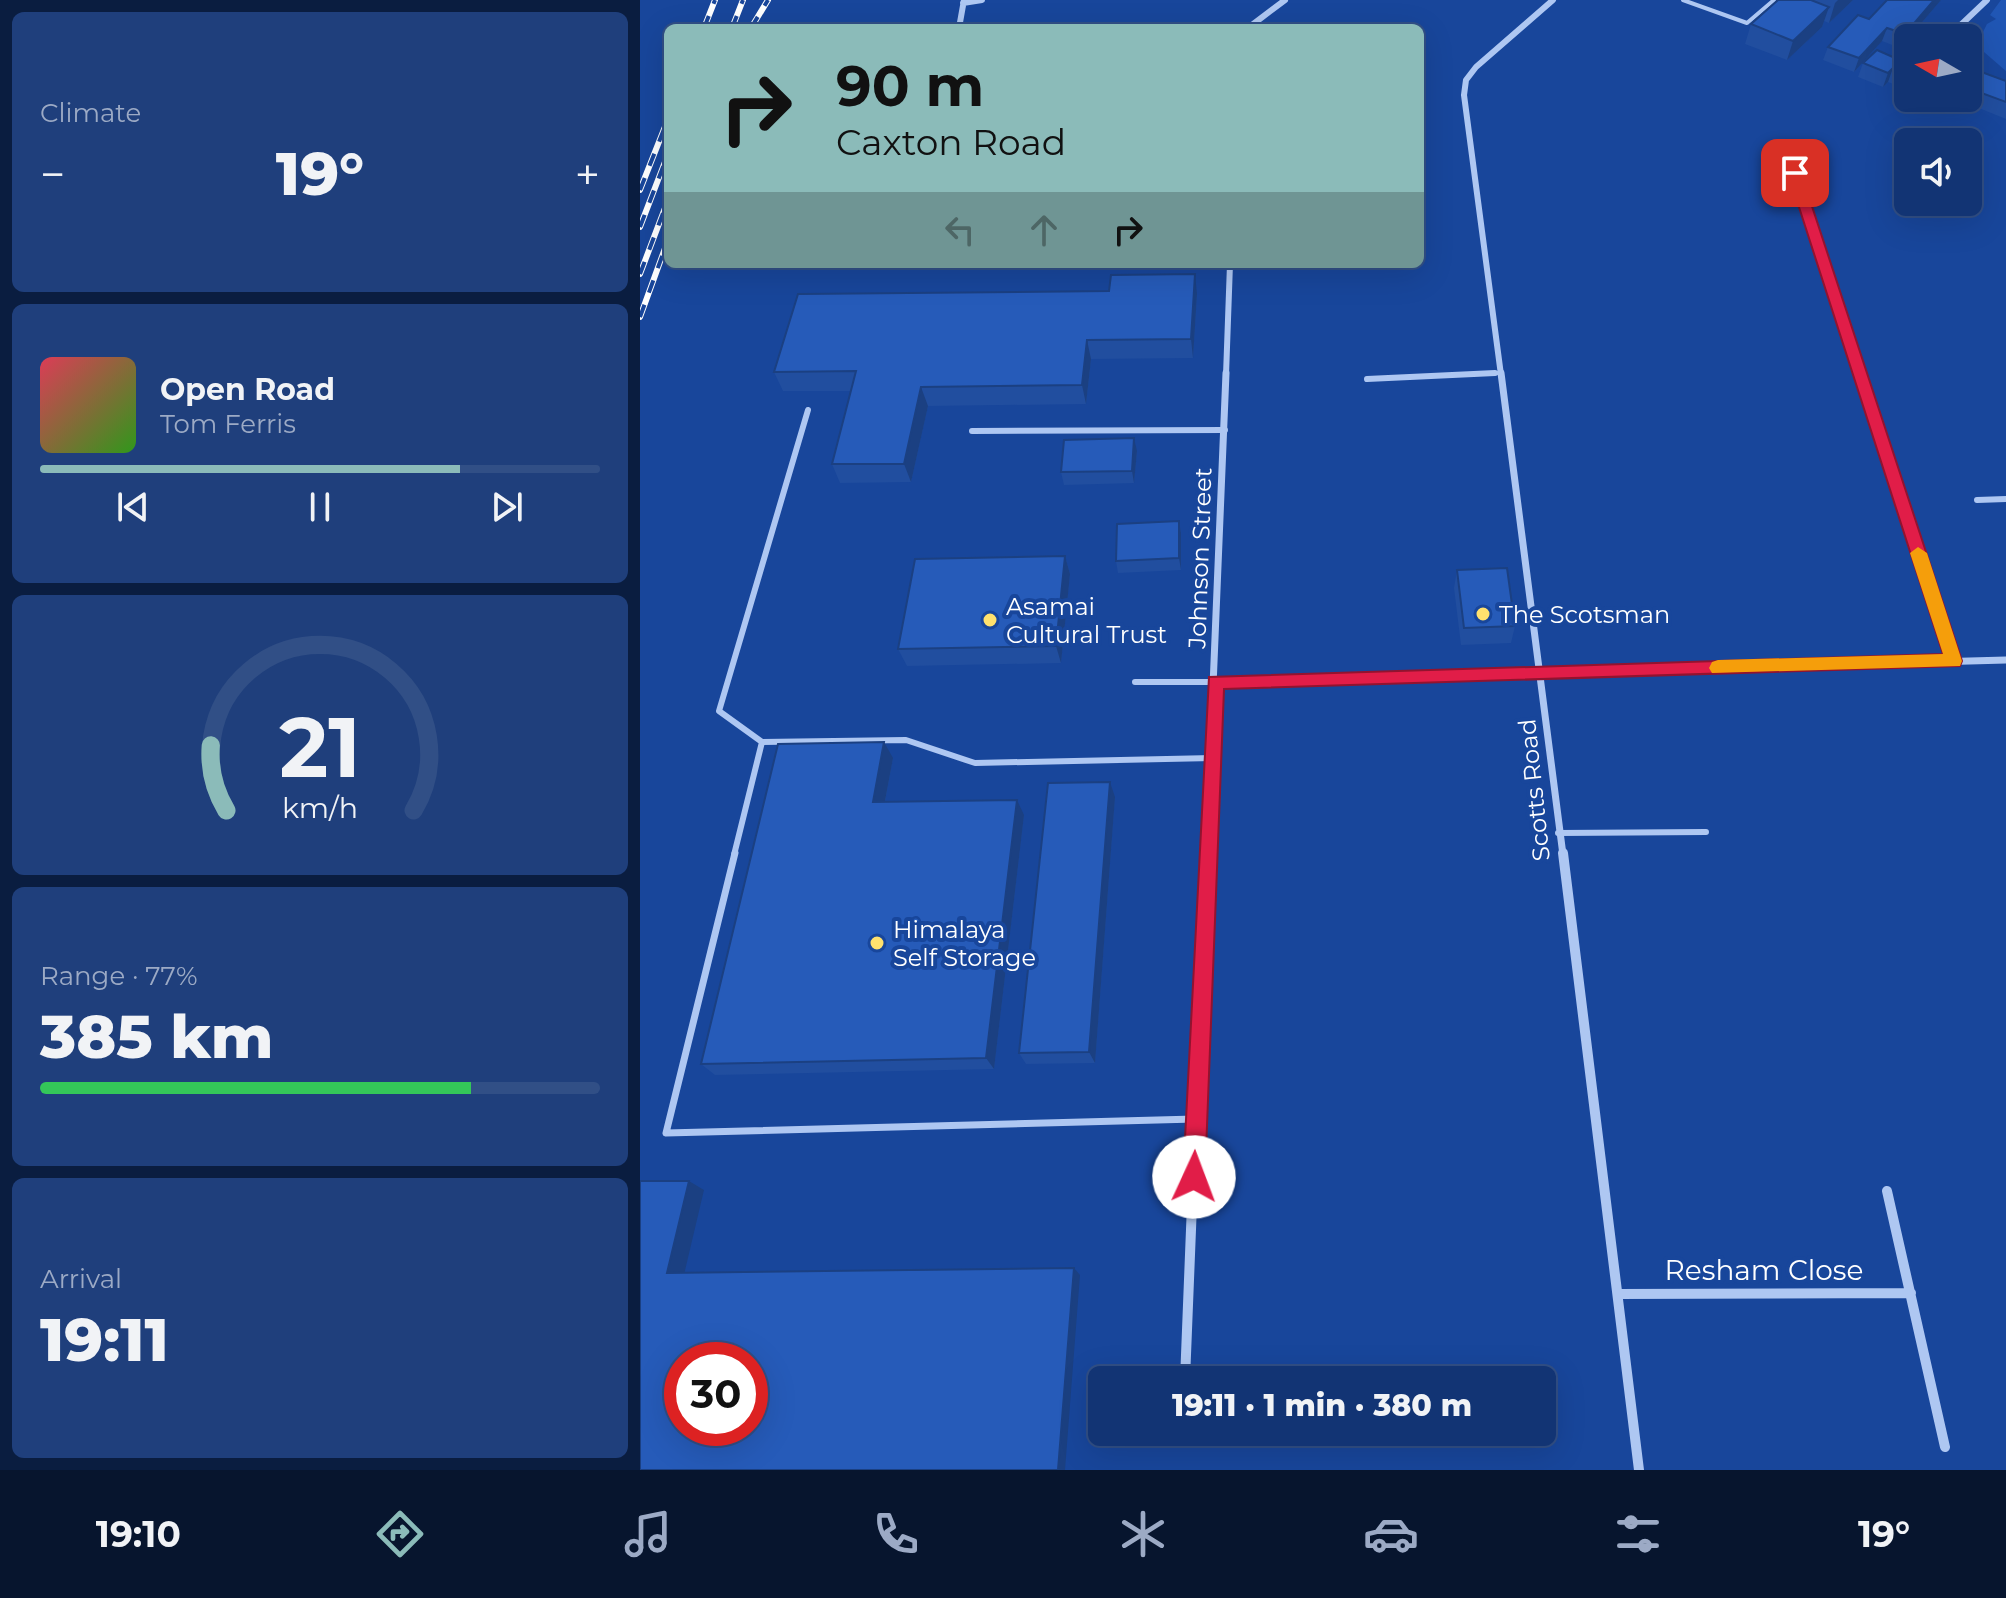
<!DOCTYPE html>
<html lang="en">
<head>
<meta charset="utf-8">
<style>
	:root { --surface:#123474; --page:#1f3f7c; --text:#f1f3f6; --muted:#9caac5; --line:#314f86; --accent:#8bbbb9 }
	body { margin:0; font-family:Montserrat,sans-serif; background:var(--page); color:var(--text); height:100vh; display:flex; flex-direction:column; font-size:30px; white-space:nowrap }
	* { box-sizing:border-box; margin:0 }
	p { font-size:26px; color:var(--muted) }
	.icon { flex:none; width:44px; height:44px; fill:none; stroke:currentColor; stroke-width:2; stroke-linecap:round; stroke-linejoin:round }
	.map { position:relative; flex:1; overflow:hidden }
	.drawer { display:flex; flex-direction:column; gap:12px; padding:12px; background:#0a1d40; width:640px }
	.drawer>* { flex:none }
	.banner { position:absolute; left:24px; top:24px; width:760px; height:244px; border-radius:12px; box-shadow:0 8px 32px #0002,0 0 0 2px var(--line); background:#8bbbb9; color:#111; overflow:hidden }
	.needle { width:52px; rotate:279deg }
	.tools { position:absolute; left:1254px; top:24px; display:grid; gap:16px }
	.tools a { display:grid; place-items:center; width:88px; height:88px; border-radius:12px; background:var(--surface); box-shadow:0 8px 32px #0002,0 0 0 2px var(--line); font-size:40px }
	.speed { position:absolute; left:24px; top:1342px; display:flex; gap:16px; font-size:40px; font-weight:700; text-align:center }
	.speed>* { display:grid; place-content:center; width:104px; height:104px; border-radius:50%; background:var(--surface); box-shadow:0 8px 32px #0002,0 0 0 2px var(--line); line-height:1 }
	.speed .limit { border:12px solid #d22; background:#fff; color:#111 }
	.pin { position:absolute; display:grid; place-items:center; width:68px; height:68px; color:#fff; margin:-34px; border-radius:16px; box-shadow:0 4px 12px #0006 }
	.me { position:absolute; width:88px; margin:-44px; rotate:2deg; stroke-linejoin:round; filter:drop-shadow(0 0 6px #0008) }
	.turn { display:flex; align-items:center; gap:28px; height:168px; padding:0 40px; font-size:36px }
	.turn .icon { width:104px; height:104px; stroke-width:2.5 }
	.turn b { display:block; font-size:56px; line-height:68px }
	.lanes { display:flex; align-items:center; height:76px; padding:0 40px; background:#0003; justify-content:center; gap:40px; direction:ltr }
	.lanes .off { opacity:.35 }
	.big { font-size:60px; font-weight:800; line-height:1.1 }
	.drawer .tile { flex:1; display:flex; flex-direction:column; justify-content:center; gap:12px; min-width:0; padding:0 28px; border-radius:12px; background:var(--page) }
	.drawer .dial { align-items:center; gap:0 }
	.dial svg { height:208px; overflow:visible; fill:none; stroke:var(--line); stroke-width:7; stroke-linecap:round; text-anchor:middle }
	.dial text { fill:var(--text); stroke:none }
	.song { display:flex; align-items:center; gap:24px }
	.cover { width:96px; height:96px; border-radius:12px; background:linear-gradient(135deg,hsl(350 70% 55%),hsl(110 70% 35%)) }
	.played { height:8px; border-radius:4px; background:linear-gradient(90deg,var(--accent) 75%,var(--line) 75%) }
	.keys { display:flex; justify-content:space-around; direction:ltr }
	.heat { display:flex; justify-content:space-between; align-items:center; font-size:44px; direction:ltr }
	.charge { height:12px; border-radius:6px; background:linear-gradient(90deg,#34c759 77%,var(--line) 0) }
	.trip { position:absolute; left:448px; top:1366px; width:468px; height:80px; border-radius:12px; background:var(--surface); box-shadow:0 8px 32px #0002,0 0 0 2px var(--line); font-weight:800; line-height:80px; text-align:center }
	.menu { display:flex; height:128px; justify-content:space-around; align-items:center; background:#07152e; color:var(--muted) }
	.menu .icon { width:56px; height:56px }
	.menu .current { color:var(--accent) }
	.menu b { font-size:36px; color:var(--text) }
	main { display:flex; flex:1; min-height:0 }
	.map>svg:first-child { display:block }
	.green { fill:#2056b4 }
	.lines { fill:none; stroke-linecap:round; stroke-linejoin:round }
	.service-far2 { stroke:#aec7f2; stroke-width:4 }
	.service-far1 { stroke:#aec7f2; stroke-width:6 }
	.service { stroke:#aec7f2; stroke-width:7 }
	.minor-far2 { stroke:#aec7f2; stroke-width:6 }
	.minor-far1 { stroke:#aec7f2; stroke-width:7 }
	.minor { stroke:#aec7f2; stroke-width:10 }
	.rail-casing { stroke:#fff; stroke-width:6 }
	.rail { stroke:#18469b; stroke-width:4; stroke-dasharray:13; stroke-linecap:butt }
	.wall { fill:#214e9f }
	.shaded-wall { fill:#1b4082 }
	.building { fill:#265bb9; stroke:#1b4082; stroke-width:2; fill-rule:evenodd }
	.route { fill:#e11d48; stroke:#92132f; stroke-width:2 }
	.slow { fill:#f59e0b }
	.poi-dot { fill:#ffe16e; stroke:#18469b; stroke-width:3 }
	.labels { text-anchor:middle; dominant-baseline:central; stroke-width:8; stroke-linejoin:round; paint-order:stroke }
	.street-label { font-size:24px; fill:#fff; stroke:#18469b }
	.poi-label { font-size:24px; fill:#fff; stroke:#18469b; text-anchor:start }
	.near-street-label { font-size:28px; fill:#fff; stroke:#18469b }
</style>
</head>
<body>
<main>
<section class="drawer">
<div class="tile"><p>Climate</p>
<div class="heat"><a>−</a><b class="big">19°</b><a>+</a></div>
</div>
<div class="tile">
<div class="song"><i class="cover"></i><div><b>Open Road</b><p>Tom Ferris</p></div></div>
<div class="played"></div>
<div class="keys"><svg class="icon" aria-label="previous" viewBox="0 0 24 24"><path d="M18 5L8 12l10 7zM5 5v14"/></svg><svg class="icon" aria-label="pause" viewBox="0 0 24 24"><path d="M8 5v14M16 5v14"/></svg><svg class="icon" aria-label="next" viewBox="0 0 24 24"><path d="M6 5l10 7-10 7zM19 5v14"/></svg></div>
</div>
<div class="tile dial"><svg viewBox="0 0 100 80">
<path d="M14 69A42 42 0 1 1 86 69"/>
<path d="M14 69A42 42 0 0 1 8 44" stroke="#8bbbb9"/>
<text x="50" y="56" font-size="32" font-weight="700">21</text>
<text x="50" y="72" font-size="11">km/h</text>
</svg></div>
<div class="tile"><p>Range · 77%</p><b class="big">385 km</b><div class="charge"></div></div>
<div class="tile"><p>Arrival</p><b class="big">19:11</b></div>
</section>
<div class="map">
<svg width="1366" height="1470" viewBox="0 0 1366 1470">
	<rect width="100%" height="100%" fill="#18469b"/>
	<!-- green -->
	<path class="green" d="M1361,0H1366V71L1344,52L1340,38L1347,24L1356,19L1350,15Z"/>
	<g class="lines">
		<!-- service-far2 -->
		<path class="service-far2" d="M1043,0L1107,23L1134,0
			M810,375L861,373"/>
		<!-- service-far1 -->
		<path class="service-far1" d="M727,379L855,373
			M168,410L79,711L122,742L266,740L335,763L573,758
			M332,431L585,430
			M1337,500L1366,499
			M495,682H576
			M918,833L1066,832
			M94,855L122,742"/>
		<!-- service -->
		<path class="service" d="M95,853L26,1133L555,1119"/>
		<!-- minor-far2 -->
		<path class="minor-far2" d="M323,3L342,0
			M319,28L324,0
			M608,28L645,0
			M1307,38L1347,0
			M1155,173L1221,375
			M586,375L590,264
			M861,375L824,95L826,80L836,67L913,0"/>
		<!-- minor-far1 -->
		<path class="minor-far1" d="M861,373L923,855
			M1220,373L1314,661
			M576,682L1366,660
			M566,855L586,373"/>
		<!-- minor -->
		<path class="minor" d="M923,853L999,1470
			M1247,1191L1305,1447
			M978,1294L1271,1293
			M545,1380L566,853"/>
		<defs>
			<path id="rail" d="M64,28L75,0
				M92,28L103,0
				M111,28L128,0
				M0,190L28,119
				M0,227L28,154
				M0,274L28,200
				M0,317L28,240"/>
		</defs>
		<!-- rail casing -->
		<use href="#rail" class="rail-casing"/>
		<!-- rail -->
		<use href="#rail" class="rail"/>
	</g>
	<!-- wall -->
	<path class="wall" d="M1138,0H1213L1189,23L1184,21L1182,27L1147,60L1105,44L1111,24Z
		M1247,0H1301L1260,48L1242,41L1214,72L1183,60L1188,47L1229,19Z
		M1268,52V85L1264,88L1248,82L1243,87L1218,77L1223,63L1255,58Z
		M1328,67L1366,81V119L1314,98H1328Z
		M557,294L553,358L451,359L446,404L288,406L271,482L200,483L192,464L211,391H143L134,372Z
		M497,451L494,483L424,485L421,472Z
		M539,521L541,533V570L478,573L476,561Z
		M425,556L430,574L421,663L267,666L258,649Z
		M817,570L875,626L871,643L821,645L814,588Z
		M253,758L245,802L384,815L354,1069L75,1075L61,1064Z
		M475,797L455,1063L386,1064L379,1053Z"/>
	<!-- shaded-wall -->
	<path class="shaded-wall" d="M1198,0H1213L1189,23L1195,3Z
		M1294,0H1301L1260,48L1265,34Z
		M1189,7L1182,27L1147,60L1153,41Z
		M1247,28L1242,41L1214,72L1219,58Z
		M1253,68L1248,82L1243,87L1248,73Z
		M555,274L557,294L553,358L551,339Z
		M447,340L451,359L446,404L442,385Z
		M281,387L288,406L271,482L264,464Z
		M494,438L497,451L494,483L492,471Z
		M539,521L541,533V570L539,558Z
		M425,556L430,574L421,663L416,646Z
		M244,742L253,758L242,817L233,802Z
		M470,782L475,797L455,1063L449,1052Z
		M377,800L384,815L354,1069L346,1058Z
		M49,1181L64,1190L43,1279L27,1273Z
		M434,1268L440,1275L425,1470H418Z"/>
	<!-- building -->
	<path class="building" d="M1138,0H1171L1189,7L1153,41L1111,24Z
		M1247,0H1294L1265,34L1247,28L1219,58L1188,47L1218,15L1229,19Z
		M1237,50L1255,58L1263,50L1268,52V74L1253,68L1248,73L1223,63Z
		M1328,67L1366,81V102L1328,88Z
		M555,274L551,339L447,340L442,385L281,387L264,464H192L216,371L134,372L158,294L469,291L471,275Z
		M494,438L492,471L421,472L424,440Z
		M539,521V558L476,561L477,524Z
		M425,556L416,646L258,649L275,559Z
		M867,568L875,626L824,628L817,570Z
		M244,742L233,802L377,800L346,1058L61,1064L138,744Z
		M470,782L449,1052L379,1053L408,783Z
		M0,1181H49L27,1273L434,1268L418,1470H0ZM42,1360H110V1428H42Z"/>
	<!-- route -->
	<path class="route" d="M1155,169L1161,173L1322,661L1320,666L584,689L565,1177L562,1185L554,1188L546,1185L543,1177L569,677L1303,654L1148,173Z"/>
	<!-- slow -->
	<path class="slow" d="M1278,547L1287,553L1322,661L1320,666L1072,673L1069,668L1072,662L1078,660L1303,654L1270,553Z"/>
	<!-- markers -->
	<g class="poi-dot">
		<circle cx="843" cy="614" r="8"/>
		<circle cx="350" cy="620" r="8"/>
		<circle cx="237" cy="943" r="8"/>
	</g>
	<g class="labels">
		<!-- street labels -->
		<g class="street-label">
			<text transform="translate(560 558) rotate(-88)">Johnson Street</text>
			<text transform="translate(894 790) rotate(-96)">Scotts Road</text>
		</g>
		<!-- poi labels -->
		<g class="poi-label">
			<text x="366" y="606">Asamai<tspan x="366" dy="28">Cultural Trust</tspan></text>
			<text x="859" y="614">The Scotsman</text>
			<text x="253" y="929">Himalaya<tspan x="253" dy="28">Self Storage</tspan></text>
		</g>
		<!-- near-street labels -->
		<g class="near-street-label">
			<text x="1124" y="1270">Resham Close</text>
		</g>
	</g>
</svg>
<div class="tools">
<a><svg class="needle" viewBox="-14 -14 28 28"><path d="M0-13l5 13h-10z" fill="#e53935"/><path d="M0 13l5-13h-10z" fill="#9caac5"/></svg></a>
<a><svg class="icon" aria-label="sound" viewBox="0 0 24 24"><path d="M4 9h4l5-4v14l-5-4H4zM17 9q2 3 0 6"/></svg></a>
</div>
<div class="speed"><div class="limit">30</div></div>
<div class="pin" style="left:1155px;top:173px;background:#d93025"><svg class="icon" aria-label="arrive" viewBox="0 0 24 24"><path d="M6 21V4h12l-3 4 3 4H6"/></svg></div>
<svg class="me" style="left:554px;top:1177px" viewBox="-20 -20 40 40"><circle r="19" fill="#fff"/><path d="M0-13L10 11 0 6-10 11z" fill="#e11d48"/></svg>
<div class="trip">19:11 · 1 min · 380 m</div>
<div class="banner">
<div class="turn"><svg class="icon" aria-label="right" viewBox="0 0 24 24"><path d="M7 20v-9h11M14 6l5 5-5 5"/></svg><div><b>90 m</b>Caxton Road</div></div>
<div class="lanes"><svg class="icon off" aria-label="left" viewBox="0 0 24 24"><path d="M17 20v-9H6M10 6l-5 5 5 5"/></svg><svg class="icon off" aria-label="ahead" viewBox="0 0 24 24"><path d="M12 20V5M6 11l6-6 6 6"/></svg><svg class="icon" aria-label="right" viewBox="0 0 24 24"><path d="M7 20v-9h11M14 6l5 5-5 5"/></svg></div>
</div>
</div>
</main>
<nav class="menu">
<b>19:10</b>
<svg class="icon current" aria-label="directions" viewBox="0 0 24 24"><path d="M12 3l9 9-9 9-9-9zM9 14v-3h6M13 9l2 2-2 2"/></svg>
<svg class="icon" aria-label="music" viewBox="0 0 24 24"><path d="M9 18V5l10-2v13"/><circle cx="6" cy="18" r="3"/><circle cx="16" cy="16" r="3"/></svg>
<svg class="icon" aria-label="phone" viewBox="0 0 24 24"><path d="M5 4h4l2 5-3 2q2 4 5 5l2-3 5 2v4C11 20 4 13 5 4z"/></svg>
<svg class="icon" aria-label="climate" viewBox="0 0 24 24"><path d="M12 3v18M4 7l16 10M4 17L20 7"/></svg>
<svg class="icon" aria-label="car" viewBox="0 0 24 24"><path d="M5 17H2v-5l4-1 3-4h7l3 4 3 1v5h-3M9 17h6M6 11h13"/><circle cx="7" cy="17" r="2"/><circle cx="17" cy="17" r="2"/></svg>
<svg class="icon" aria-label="filters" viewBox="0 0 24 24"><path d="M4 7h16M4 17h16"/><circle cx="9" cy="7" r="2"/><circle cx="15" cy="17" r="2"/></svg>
<b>19°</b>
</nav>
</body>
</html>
